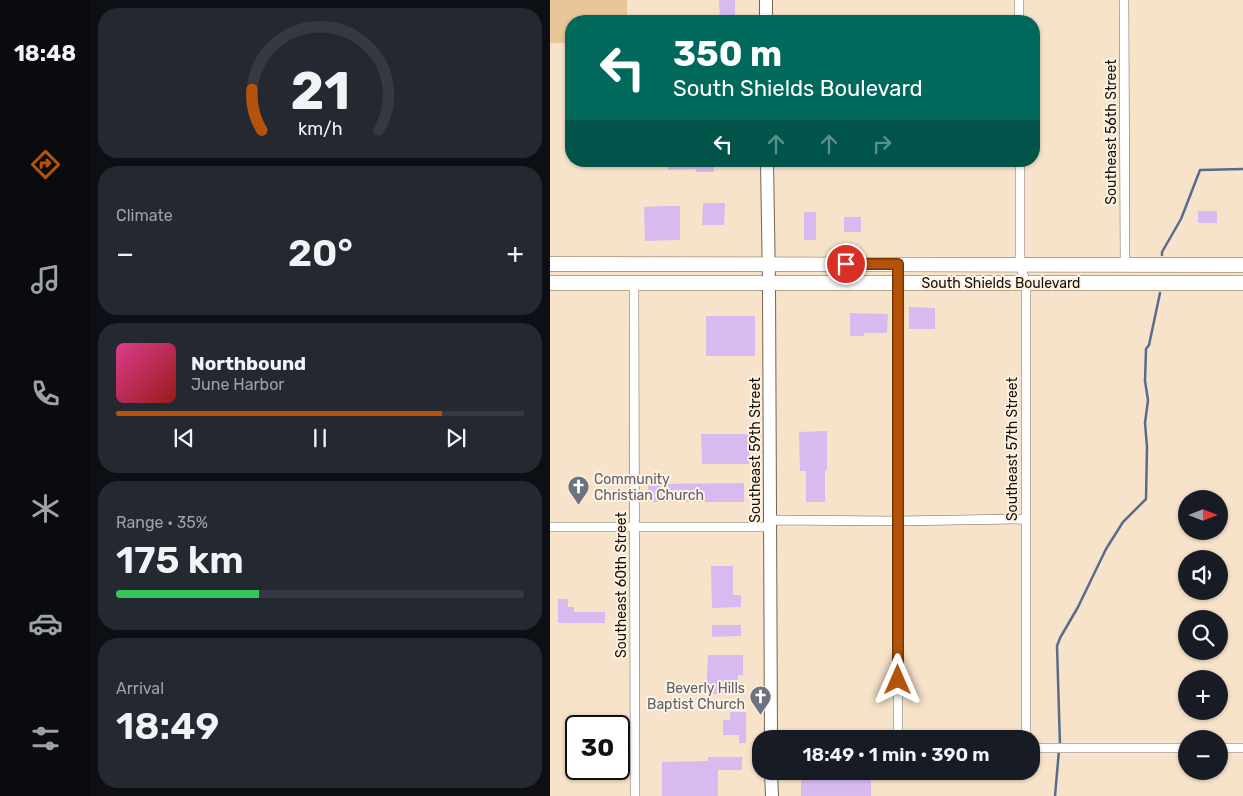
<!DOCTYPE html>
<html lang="en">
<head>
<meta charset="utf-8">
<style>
	:root { --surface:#171b24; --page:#242831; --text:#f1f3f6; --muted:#9ea1a6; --line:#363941; --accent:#b45309 }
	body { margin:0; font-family:Rubik,sans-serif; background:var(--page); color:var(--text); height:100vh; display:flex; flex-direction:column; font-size:19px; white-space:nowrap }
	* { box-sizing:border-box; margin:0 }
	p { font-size:16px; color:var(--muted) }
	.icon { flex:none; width:28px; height:28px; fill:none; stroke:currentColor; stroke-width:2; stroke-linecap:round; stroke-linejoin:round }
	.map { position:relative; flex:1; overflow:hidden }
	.details { display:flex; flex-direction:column; gap:8px; padding:8px; background:#0d0f14; width:460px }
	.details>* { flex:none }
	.top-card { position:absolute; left:15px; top:15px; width:475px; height:152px; border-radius:20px; box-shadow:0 1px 4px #0004; background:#00695c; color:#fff; overflow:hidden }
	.needle { width:32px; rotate:90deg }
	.buttons { position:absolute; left:628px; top:490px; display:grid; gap:10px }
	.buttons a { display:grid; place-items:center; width:50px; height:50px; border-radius:50%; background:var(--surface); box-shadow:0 1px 4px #0004; font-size:25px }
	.speed { position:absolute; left:15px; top:715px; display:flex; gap:10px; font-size:25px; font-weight:700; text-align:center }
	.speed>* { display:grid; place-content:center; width:65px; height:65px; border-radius:50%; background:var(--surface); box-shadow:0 1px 4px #0004; line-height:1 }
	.speed .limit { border:2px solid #111; border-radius:8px; background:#fff; color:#111 }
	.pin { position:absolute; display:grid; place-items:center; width:42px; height:42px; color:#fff; margin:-21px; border:2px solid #fff; border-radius:50%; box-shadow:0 1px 5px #0007 }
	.me { position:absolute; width:55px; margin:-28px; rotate:0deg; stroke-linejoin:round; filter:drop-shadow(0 0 4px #0008) }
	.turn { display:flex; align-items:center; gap:18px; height:105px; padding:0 25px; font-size:22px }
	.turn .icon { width:65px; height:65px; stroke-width:2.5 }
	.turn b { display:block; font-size:35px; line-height:42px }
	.lanes { display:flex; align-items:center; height:48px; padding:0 25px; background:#0003; justify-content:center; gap:25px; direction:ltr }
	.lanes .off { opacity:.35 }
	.big { font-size:38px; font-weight:600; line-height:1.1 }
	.details .tile { flex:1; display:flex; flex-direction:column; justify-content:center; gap:8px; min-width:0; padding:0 18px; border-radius:20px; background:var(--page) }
	.details .dial { align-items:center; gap:0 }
	.dial svg { height:130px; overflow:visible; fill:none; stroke:var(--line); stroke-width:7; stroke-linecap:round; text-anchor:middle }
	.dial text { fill:var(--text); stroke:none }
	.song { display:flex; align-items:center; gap:15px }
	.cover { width:60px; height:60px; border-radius:8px; background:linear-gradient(135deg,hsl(330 70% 55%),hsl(0 70% 35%)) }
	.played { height:5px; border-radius:2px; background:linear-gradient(90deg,var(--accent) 80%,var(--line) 80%) }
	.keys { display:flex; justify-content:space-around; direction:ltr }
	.heat { display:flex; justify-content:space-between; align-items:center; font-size:28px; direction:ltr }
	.charge { height:8px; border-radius:4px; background:linear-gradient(90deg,#34c759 35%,var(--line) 0) }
	.trip { position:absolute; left:202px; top:730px; width:288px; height:50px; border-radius:20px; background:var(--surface); box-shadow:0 1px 4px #0004; font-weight:600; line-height:50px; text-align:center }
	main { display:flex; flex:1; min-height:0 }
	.tabs { display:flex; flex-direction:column; width:90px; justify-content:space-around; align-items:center; background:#090b0e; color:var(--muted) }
	.tabs .icon { width:35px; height:35px }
	.tabs .current { color:var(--accent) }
	.tabs b { font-size:22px; color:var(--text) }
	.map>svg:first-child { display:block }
	.green { fill:#e8c698 }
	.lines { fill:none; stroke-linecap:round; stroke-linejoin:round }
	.stream { stroke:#5b6c8b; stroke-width:2.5 }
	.building { fill:#d7bbf0 }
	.minor-casing { stroke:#75644d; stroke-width:10 }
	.secondary-casing { stroke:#75644d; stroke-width:14 }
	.primary-casing { stroke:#75644d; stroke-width:15 }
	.minor { stroke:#fff; stroke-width:9 }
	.secondary { stroke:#fff; stroke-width:12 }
	.primary { stroke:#fff; stroke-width:14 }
	.route-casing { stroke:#753606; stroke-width:12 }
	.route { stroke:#b45309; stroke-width:9 }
	.labels { text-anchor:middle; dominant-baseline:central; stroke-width:4; stroke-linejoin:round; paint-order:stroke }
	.street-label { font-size:14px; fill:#161007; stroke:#fef2e2 }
	.worship-label { font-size:14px; fill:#5b616d; stroke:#fef2e2; text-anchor:start }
</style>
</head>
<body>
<main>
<nav class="tabs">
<b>18:48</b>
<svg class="icon current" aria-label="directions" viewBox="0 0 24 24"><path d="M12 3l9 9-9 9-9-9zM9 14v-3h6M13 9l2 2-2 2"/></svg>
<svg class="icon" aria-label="music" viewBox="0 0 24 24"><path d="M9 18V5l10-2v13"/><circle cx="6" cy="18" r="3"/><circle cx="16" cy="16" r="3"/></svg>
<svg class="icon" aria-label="phone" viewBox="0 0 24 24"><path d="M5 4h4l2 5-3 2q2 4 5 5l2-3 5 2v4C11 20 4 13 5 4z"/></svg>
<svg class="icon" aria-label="climate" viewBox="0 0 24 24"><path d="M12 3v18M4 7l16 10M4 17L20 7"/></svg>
<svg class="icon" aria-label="car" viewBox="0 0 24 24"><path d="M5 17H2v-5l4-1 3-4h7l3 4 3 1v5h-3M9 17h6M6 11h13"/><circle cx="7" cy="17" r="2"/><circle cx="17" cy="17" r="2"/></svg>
<svg class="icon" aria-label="filters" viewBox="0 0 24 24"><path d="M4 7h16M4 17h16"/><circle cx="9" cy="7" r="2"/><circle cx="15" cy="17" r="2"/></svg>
</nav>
<section class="details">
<div class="tile dial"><svg viewBox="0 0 100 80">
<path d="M14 69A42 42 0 1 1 86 69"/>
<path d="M14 69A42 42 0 0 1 8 44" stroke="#b45309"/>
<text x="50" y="56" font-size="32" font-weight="700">21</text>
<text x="50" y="72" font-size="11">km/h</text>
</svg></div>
<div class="tile"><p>Climate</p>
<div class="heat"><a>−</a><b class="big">20°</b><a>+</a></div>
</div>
<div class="tile">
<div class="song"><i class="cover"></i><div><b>Northbound</b><p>June Harbor</p></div></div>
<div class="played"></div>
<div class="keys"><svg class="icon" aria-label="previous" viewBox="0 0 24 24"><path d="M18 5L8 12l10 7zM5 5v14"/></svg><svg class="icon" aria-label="pause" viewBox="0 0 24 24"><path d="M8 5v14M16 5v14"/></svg><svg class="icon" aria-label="next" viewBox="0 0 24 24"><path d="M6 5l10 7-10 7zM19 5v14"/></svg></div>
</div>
<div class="tile"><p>Range · 35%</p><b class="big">175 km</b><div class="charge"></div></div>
<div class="tile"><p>Arrival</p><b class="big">18:49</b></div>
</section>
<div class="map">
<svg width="693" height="796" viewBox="0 0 693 796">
	<rect width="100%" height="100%" fill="#f7e3c9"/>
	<!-- green -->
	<path class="green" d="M0,0H77V21H21V43H0Z"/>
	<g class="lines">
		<!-- stream -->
		<path class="stream" d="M612,255V252L631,219L650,170L693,169
			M510,745L507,646L510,638L528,607L556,549L573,522L596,499L597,447L595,423L598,400L595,381L596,349L599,345L610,293
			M505,796L509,750"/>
	</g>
	<!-- building -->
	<path class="building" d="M169,0H185V21H170Z
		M118,161H164V172H146V169L118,170Z
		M153,203H175L174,225H152Z
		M113,206H130V240L95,241L94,207Z
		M648,211H667V223H648Z
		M254,212H266V240H254Z
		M294,217H311V232H294Z
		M359,307L385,308V329H359Z
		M300,313L338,314L337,333H314V336H300Z
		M156,316H205V356H156Z
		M277,431V470H275V502H256V471H250L249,432Z
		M151,434H199V464H152Z
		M194,483V502H98V484Z
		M161,566H183V595H191V607L162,608Z
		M8,599H18V607H24V612H55V623H8Z
		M162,625H191V636L162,637Z
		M158,655H193V675H188V694H156Z
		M180,712H196V743H189V735H173V720H180Z
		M158,757H192V770H168V796H112V762L158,761Z
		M251,771H321V796H251Z"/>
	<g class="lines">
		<defs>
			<path id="minor" d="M469,0V21
				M574,0L575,265
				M470,161V265L476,283V739
				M348,264V739
				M84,283L85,796
				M220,520L347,521L475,519
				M0,527H220
				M481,748H636
				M669,748H693"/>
			<path id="secondary" d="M216,0V21
				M217,161L219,283L221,739
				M221,771L222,796"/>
			<path id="primary" d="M0,264L693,265
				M0,283H693"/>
		</defs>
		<!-- minor casing -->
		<use href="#minor" class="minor-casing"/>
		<!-- secondary casing -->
		<use href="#secondary" class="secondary-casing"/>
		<!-- primary casing -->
		<use href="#primary" class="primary-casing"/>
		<!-- minor -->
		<use href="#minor" class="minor"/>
		<!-- secondary -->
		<use href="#secondary" class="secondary"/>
		<!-- primary -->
		<use href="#primary" class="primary"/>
	</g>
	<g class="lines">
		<defs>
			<path id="route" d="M296,264H348V680"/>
		</defs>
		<!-- route casing -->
		<use href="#route" class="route-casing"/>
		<!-- route -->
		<use href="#route" class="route"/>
	</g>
	<!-- icons -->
	<defs>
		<symbol id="church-pin" viewBox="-11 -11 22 30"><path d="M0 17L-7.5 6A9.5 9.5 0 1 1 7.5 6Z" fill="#6b7280" stroke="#fef2e2"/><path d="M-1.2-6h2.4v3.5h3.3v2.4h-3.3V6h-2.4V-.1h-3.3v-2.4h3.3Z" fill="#fff"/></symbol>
	</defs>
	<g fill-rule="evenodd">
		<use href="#church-pin" x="16" y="474" width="25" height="34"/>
		<use href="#church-pin" x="198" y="684" width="25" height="34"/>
	</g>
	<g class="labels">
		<!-- street labels -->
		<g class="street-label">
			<text transform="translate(561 132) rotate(-90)">Southeast 56th Street</text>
			<text x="451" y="283">South Shields Boulevard</text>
			<text transform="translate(462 449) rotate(-90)">Southeast 57th Street</text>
			<text transform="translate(205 450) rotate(-90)">Southeast 59th Street</text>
			<text transform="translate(71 585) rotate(-90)">Southeast 60th Street</text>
		</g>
		<!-- worship labels -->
		<g class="worship-label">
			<text x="44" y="479">Community<tspan x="44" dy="16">Christian Church</tspan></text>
			<text x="195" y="688" text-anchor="end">Beverly Hills<tspan x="195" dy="16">Baptist Church</tspan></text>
		</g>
	</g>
</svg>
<div class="buttons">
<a><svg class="needle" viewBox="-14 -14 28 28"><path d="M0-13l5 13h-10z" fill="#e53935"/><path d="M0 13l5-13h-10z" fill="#9ea1a6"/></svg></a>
<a><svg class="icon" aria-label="sound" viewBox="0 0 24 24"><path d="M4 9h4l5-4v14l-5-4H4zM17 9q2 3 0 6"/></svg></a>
<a><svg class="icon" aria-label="search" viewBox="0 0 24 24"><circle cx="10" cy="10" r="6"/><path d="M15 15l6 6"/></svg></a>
<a>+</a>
<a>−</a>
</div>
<div class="speed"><div class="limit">30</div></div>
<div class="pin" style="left:296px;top:264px;background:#d93025"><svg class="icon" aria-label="arrive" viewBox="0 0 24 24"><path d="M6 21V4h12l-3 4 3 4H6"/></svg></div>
<svg class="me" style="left:348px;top:680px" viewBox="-20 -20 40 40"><path d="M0-17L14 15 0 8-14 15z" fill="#b45309" stroke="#fff" stroke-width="4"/></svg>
<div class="trip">18:49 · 1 min · 390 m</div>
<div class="top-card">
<div class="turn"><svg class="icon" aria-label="left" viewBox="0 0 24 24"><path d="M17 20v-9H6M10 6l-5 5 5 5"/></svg><div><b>350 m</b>South Shields Boulevard</div></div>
<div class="lanes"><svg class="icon" aria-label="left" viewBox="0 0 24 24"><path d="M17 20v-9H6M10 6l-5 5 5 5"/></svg><svg class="icon off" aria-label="ahead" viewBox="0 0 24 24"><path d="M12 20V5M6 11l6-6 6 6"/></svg><svg class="icon off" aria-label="ahead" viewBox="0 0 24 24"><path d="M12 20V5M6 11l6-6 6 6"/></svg><svg class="icon off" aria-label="right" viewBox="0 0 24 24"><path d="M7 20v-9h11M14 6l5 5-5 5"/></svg></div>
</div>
</div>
</main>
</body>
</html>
